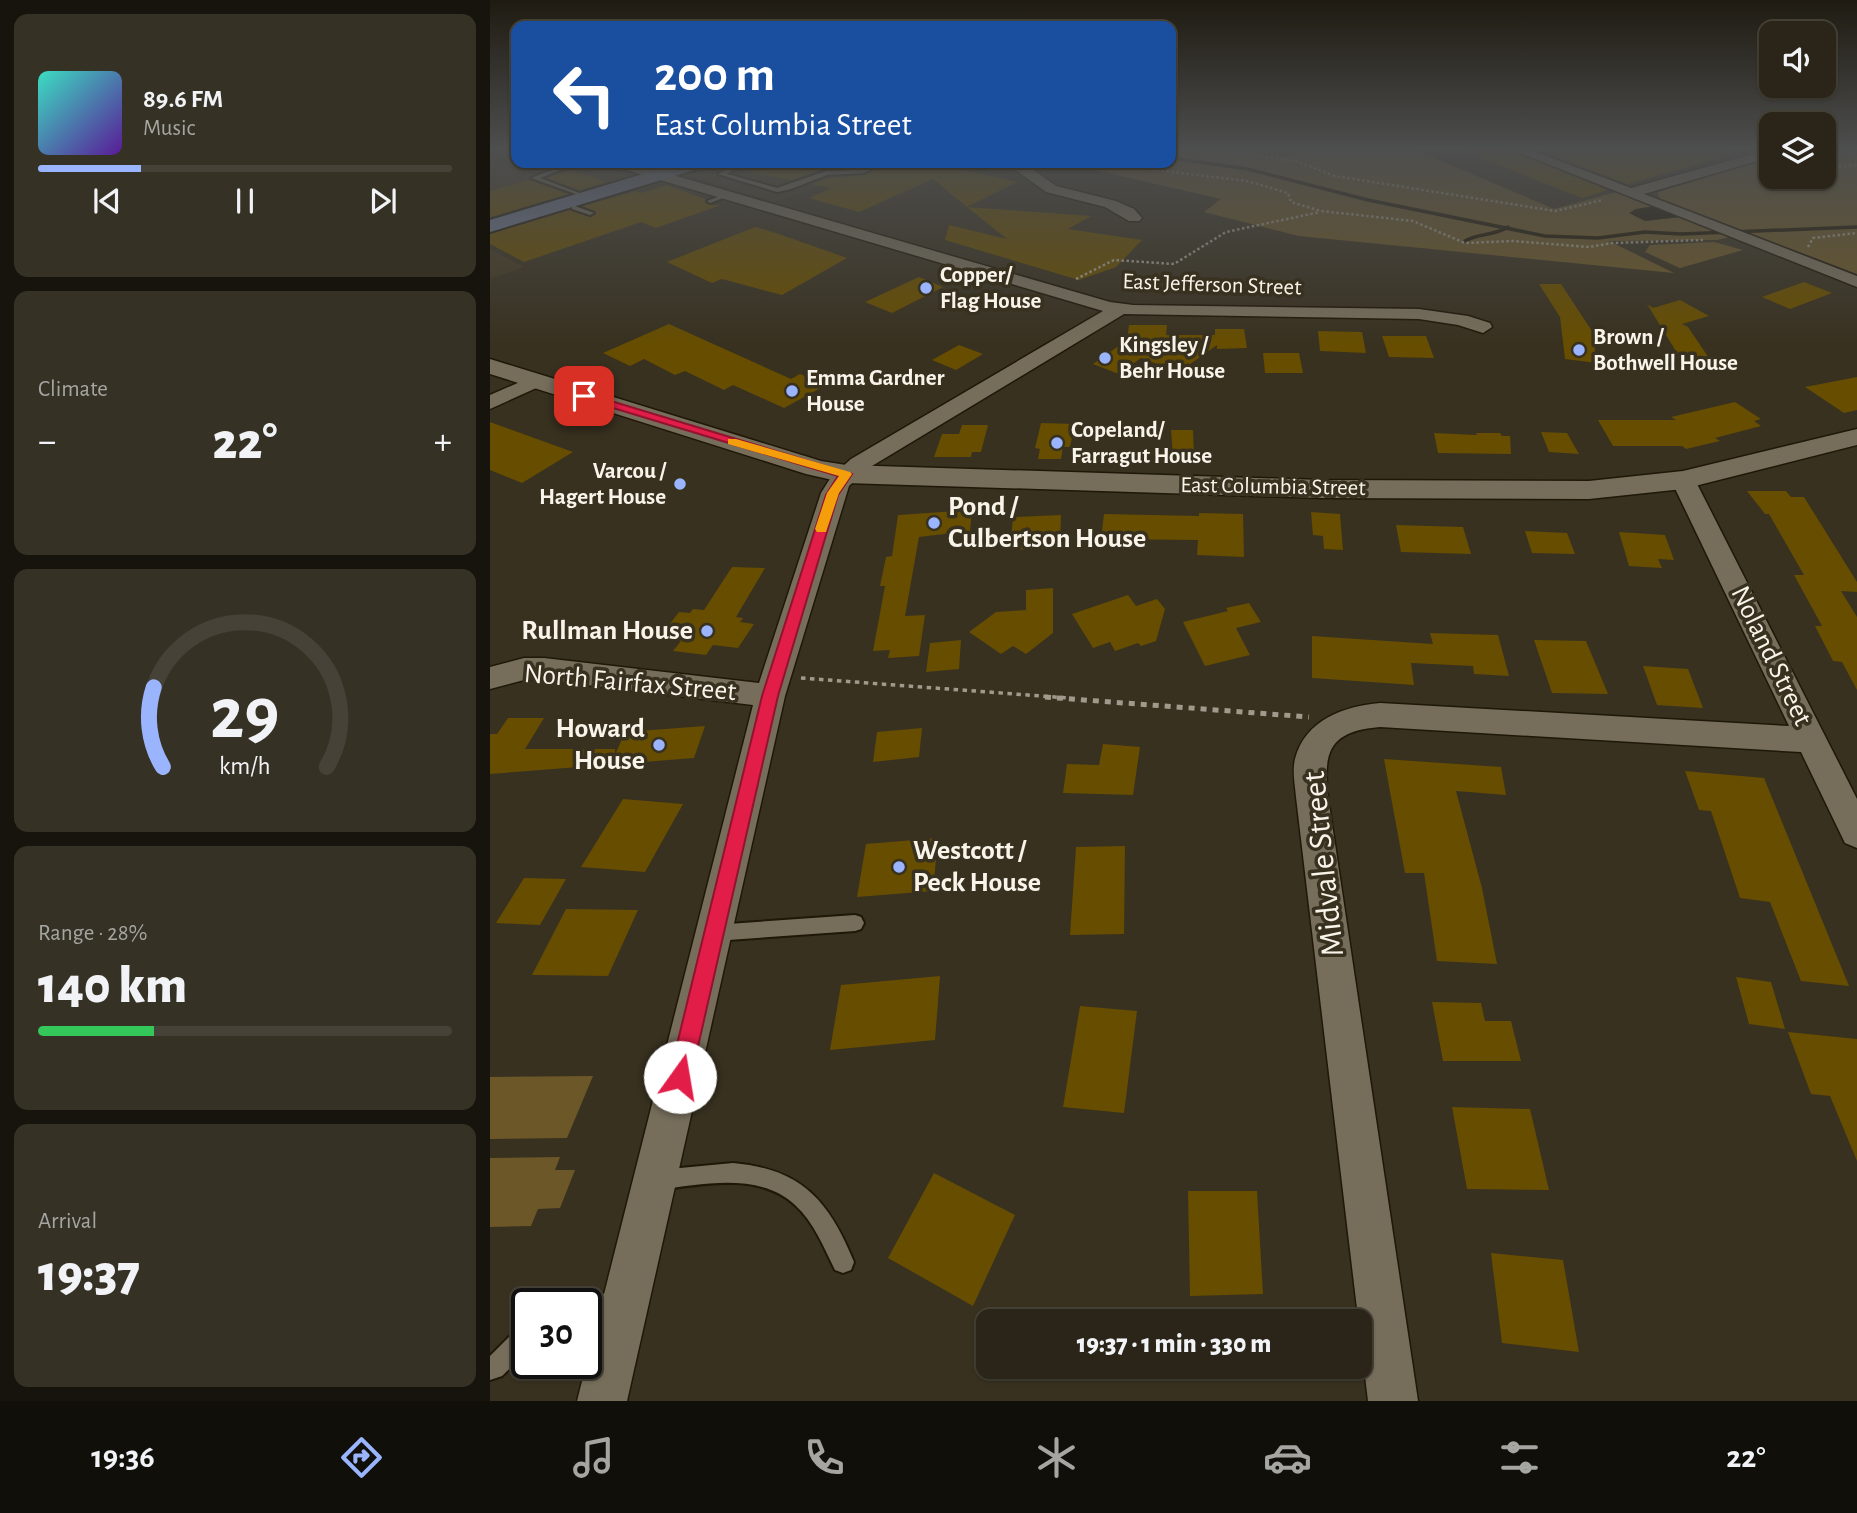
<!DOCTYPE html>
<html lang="en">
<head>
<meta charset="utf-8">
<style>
	:root { --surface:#2a2518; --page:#363125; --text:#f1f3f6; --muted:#a5a5a2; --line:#464237; --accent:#9ab5fd }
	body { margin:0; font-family:"Alegreya Sans",sans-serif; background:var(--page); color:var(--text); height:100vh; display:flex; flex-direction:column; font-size:26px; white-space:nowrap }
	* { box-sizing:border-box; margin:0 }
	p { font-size:23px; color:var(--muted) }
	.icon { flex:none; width:38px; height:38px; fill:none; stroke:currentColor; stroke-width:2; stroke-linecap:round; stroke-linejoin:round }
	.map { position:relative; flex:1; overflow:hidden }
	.details { display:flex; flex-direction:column; gap:14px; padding:14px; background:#17140d; width:490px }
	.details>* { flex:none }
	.guide { position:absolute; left:21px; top:21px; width:665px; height:147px; border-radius:14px; box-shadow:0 2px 5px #0004,0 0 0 2px var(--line); background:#1a4fa0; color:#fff; overflow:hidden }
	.fabs { position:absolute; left:1269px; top:21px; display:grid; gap:14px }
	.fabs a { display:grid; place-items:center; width:77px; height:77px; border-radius:14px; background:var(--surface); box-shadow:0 2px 5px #0004,0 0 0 2px var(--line); font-size:35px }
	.speed { position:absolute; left:21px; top:1288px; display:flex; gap:14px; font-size:35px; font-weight:700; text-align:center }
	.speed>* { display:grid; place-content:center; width:91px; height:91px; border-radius:50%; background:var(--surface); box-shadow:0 2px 5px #0004,0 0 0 2px var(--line); line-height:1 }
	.speed .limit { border:4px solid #111; border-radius:10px; background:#fff; color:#111 }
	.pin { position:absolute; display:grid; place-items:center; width:60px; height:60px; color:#fff; margin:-30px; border-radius:14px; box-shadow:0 4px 10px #0006 }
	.me { position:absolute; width:77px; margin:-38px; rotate:13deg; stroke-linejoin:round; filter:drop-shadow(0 0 5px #0008) }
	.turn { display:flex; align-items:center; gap:24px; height:147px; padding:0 28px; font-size:32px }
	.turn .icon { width:91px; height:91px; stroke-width:2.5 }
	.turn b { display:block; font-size:49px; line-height:60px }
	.big { font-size:52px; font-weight:800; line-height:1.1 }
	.details .widget { flex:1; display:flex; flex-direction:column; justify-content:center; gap:10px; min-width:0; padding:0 24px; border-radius:14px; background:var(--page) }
	.details .dial { align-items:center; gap:0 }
	.dial svg { height:182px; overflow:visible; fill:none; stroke:var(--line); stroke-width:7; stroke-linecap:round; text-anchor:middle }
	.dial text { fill:var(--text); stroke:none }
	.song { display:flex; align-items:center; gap:21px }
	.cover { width:84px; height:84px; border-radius:10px; background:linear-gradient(135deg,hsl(170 70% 55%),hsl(270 70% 35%)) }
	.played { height:7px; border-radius:4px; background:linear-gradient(90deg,var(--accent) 25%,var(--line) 25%) }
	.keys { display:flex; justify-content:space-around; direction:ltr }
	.heat { display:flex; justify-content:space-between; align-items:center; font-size:38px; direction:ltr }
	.charge { height:10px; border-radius:5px; background:linear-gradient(90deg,#34c759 28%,var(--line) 0) }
	.trip { position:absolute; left:486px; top:1309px; width:396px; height:70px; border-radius:14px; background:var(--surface); box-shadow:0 2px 5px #0004,0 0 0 2px var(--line); font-weight:800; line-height:70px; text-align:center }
	.dock { display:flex; height:112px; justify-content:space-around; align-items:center; background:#110f0a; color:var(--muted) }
	.dock .icon { width:49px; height:49px }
	.dock .on { color:var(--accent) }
	.dock b { font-size:32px; color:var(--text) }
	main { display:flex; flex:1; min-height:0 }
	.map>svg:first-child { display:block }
	.built { fill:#423821 }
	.green { fill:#6b5727 }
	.water { fill:#1c1402 }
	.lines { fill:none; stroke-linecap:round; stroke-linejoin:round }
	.stream { stroke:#1c1402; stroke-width:3.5 }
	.building { fill:#664d00 }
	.service-casing { stroke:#1f1808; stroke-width:4 }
	.minor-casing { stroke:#1f1808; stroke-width:3 }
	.tertiary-casing { stroke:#1f1808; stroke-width:3 }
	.primary-casing { stroke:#1f1808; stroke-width:4 }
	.path-far2 { stroke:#a09a8c; stroke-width:2.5; stroke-dasharray:2.5 2.5; stroke-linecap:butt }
	.path-far1 { stroke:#a09a8c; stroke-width:3.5; stroke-dasharray:4.5 4.5; stroke-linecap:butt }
	.path { stroke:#a09a8c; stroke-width:5; stroke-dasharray:6 6; stroke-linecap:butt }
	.service { fill:#766e5b; fill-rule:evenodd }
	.minor { fill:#766e5b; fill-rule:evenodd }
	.tertiary { fill:#766e5b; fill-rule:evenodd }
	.primary { fill:#6d7895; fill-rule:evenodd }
	.route { fill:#e11d48; stroke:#92132f; stroke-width:2 }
	.slow { fill:#f59e0b }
	.poi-dot { fill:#9ab5fd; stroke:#383120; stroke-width:2.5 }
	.labels { text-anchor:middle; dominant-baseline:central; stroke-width:7; stroke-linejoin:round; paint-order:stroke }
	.far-poi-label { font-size:23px; font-weight:bold; fill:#f9f4ea; stroke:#383120; text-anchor:start }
	.far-street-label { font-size:23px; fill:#f9f4ea; stroke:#383120 }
	.poi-label { font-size:28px; font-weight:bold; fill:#f9f4ea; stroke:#383120; text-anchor:start }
	.street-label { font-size:28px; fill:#f9f4ea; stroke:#383120 }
	.near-street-label { font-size:33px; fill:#f9f4ea; stroke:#383120 }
</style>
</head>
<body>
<main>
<section class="details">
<div class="widget">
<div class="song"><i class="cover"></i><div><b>89.6 FM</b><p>Music</p></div></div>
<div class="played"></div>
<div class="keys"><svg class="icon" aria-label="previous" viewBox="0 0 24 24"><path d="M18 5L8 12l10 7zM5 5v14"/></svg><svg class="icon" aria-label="pause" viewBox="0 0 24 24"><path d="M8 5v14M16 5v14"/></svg><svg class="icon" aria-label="next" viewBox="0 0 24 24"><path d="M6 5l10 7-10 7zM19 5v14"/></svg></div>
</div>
<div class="widget"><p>Climate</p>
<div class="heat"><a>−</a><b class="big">22°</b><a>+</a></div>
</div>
<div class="widget dial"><svg viewBox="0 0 100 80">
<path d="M14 69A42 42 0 1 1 86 69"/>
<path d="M14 69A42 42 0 0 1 10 34" stroke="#9ab5fd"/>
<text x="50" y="56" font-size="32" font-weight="700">29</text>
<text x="50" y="72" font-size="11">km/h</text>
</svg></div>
<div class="widget"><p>Range · 28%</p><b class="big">140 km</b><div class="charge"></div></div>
<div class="widget"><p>Arrival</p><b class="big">19:37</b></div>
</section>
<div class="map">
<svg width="1367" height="1401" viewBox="0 0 1367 1401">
	<rect width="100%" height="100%" fill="#383120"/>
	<!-- built -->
	<path class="built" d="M0,149H26V163H106L144,176L0,220Z
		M227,163H413L398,171L483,191L394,171L369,185L343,181L285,202L202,176V174Z
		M0,249L34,267L0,279Z"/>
	<!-- green -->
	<path class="green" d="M681,149H923L1064,209L1126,192L1239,237L1227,240L1119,241L1184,273L809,236L714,212L731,199L583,165L567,168L553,163H681Z
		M1334,149H1367V274L1169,198L1168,192L1281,158V177H1334Z
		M1224,242L1253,250L1190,268L1155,252L1160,245Z
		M103,1076L77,1138L0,1139V1077Z
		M70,1157L65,1170H85L70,1208L48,1209L41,1226L0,1227V1158Z"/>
	<!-- water -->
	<path class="water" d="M1164,206L1191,217L1155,221L1139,213L1146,209Z"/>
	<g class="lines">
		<!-- stream -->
		<path class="stream" d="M681,158L758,169L878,200L1055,236L1108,238L1155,232L1191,234L1367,227
			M975,241C989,233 1004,236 1018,227"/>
	</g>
	<!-- building -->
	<path class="building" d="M969,149H1017L1117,190L1092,198Z
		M1044,149H1242L1243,154L1138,184Z
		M262,163H380L370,167L335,169L301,180L261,173Z
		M396,163H478L467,168L527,182L477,207L443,179L369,212L319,198L342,188L321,184L338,178L375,175Z
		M79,170L118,182L90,190L57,178Z
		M39,180L78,194L0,217V191Z
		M177,185L215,199L219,205H231L166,228L151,222L34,262L0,244V234L80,210L101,217L106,212L93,206L146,191L152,193Z
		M477,207L601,216L578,229L652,240L626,267L589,280L455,240L459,225L517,239Z
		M265,227L286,233L357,258L292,295L232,279L222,283L177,262Z
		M429,277L453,287L402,313L375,302Z
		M1314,282L1342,293L1300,309L1272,297Z
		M1049,284H1071L1102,331L1107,363L1075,359L1070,317Z
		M1190,300L1219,316L1192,324L1198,327L1225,367L1195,366L1157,304L1163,308Z
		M179,324L301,379L310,374L336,385L294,408L243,385L234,390L195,371L185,375L154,359L140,366L113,353Z
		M639,325H677L676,335H725V329H754L757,348L727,349V345L689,372L651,358L629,374L603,364L637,340Z
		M828,331L872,332L876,353L830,351Z
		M892,336H936L944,358L899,357Z
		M469,345L493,354L466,370L442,360Z
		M773,353H809L813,373H775Z
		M1367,377V410L1354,413L1315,387Z
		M1245,402L1271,419L1264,421L1271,426L1225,438L1230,441L1196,449L1192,446H1123L1108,420H1186L1181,417Z
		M0,422L83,452L32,483L0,470Z
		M551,423L585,424L580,447H573L571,459H548L550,449L545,448Z
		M472,425H498L491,452H482L481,457H444L452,434H469Z
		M681,430H703L704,456H683Z
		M1051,432L1077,433L1089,454L1059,452Z
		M944,433L987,435L986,433H1010L1012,436H1020L1021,454L948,453Z
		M1257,491H1296L1301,497H1314L1367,582V592L1351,591L1367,617V690L1352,662L1343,661L1325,626H1332L1304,575H1314L1279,514H1275Z
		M482,510L480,531L429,537L415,616L435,615L429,656L398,658L400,650L383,651L395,586H390L396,557L402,556L408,515Z
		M821,512L850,514L853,550L834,549L833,536L823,535Z
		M709,513L753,514L754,557L707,555L708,540L611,539L614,514L709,516Z
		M571,515L570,548L520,550L523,517Z
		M906,525L973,527L981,554L911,552Z
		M1035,531L1077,533L1085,554L1042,553Z
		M1129,532L1175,535L1184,560L1168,559L1172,568L1139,566Z
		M242,567L275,568L246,617L253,618L250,622L264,624L248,648L223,645L216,655L183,651L191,641L169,638L189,612L200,613L203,609L214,610Z
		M563,588V633L536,654L523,646L511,654L479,632L506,612L536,610V590Z
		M638,595L646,606L667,599L675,609L666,641L651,646L648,643L625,651L620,642L603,648L582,614Z
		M759,603L771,622L746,628L760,655L715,666L693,622L738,611L736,608Z
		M940,633L1008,635L1019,676L984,674L983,666L921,663L924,685L822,678V636L943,644Z
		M471,640L469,669L436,672L440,643Z
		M1044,640L1096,641L1118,694L1062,693Z
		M1153,666L1198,669L1213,708L1167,705Z
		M18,718H54L35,749H125V755L135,732L215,726L204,758L0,774V734H7Z
		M432,728L429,757L383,762L387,732Z
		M613,744L650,747L643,795L573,793L577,764L609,765Z
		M894,759L1011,767L1016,795L966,791L992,888L1007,964L947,961L934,873H915Z
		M1195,771L1274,778L1359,986L1311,981L1280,902L1250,898L1221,811L1209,810Z
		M133,799L193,804L155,872L91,867Z
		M448,838L443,891L367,897L376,844Z
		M635,846L634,934L580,935L586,847Z
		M34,878L76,879L50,925L6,923Z
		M76,909L148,910L118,976L42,975Z
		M450,976L445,1040L340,1050L351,985Z
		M1246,977L1281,982L1295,1029L1259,1024Z
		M942,1002L991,1003L995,1021H1021L1031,1061H953Z
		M590,1006L647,1011L634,1113L573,1107Z
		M1298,1032L1367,1039V1161L1340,1096L1321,1094Z
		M962,1107L1040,1109L1059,1190L977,1189Z
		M444,1173L525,1215L483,1306L398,1258Z
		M698,1191H767L773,1294L700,1296Z
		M1001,1253L1073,1260L1089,1352L1012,1343Z"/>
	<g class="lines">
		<defs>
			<path id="service" d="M80,163L86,164L50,178L97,196V198L41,178Z
				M162,163H171L150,171L147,169Z
				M247,163H254L237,174L287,188L336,171L371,170L386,163H394L374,173L337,175L301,189L287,192L228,174Z
				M236,194L241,195L220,203L217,201Z
				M82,205L104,213L100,215L82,209Z
				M365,915L371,917L374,923L371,929L365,931L224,941L218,939L215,933L218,927L224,925Z
				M243,1163C312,1169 339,1201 364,1262L361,1270L353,1273L345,1270C334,1248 324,1222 305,1205C270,1172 212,1184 169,1190L162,1187L159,1180L162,1173L169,1170Z
				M129,1290L137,1293L140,1301L137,1309L96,1319V1304H87L88,1300Z
				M37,1324V1352L12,1376L0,1380V1356L29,1327Z"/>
			<path id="minor" d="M1020,149H1038L1141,188L1281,149V157L1154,194L1367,276V287Z
				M121,163H142L620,302L643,305L929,309L978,316L1000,323L1002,327L993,333L968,325L929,319L634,314L377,469L359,486L295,696L137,1401H87L263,705L54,680H34L0,689V667L34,658H54L269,683L331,493L341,477L361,459L613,311L123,166Z
				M516,163H534L566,186L626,201L644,209L652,218L649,221H639L615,207L556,192Z
				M46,375L53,377L56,381L53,385L0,409V395Z
				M1193,473L1201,475L1205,480L1367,799V848L1355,843L1311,752L890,727C839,731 833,752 838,797L928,1401H878L806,797C805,785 802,771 805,759C815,720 854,706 890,703L1299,726L1181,480L1185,475Z"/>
			<path id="tertiary" d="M0,359L331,461L356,465L832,480L1099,481L1193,471L1367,429V445L1193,489L1099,499L832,498L356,483L316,474L0,374Z"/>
			<path id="primary" d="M190,163H217L214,167L0,232V220Z"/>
		</defs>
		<!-- service casing -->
		<use href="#service" class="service-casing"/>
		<!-- minor casing -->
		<use href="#minor" class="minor-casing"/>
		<!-- tertiary casing -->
		<use href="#tertiary" class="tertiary-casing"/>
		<!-- primary casing -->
		<use href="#primary" class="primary-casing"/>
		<!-- path-far2 -->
		<path class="path-far2" d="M716,149L806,161L845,176L1065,211L1113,200
			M1334,152L1337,149
			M607,163L757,181L798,193L801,202L831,211L923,221L975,243L1023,241L1099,247L1122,243L1213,240
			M1334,168L1367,165
			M1318,247L1323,238L1367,233
			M586,279L624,260L684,264L736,232L830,212"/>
		<!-- path-far1 -->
		<path class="path-far1" d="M311,678L578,698"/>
		<!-- path -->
		<path class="path" d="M555,697L819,717"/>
		<!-- service -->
		<use href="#service" class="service"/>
		<!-- minor -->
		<use href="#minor" class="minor"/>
		<!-- tertiary -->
		<use href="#tertiary" class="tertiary"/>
		<!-- primary -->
		<use href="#primary" class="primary"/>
	</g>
	<!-- sky -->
	<linearGradient id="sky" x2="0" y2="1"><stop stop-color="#1f1b12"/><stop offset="0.43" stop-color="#4d4e4e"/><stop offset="1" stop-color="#4d4e4e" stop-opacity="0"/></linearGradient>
	<rect width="1367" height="345" fill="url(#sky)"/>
	<!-- route -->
	<path class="route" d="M90,394H98L362,474L348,495L288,696L201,1077L198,1084L190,1088L182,1084L179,1077L272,696L336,495L348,476L90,398Z"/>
	<!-- slow -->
	<path class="slow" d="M238,439H246L360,472L362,474L349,493L336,532H327L325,529L337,493L349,476L238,444Z"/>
	<!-- markers -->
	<g class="poi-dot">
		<circle cx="436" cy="288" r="7"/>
		<circle cx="1089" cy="350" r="7"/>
		<circle cx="615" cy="358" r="7"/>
		<circle cx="302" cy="391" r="7"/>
		<circle cx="567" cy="443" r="7"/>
		<circle cx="190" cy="484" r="7"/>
		<circle cx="444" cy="523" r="7"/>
		<circle cx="217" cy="631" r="7"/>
		<circle cx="169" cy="745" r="7"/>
		<circle cx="409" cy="867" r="7"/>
	</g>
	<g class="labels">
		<!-- far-poi labels -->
		<g class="far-poi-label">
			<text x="450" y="275">Copper/<tspan x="450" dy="26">Flag House</tspan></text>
			<text x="1103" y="337">Brown /<tspan x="1103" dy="26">Bothwell House</tspan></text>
			<text x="629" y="345">Kingsley /<tspan x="629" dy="26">Behr House</tspan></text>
			<text x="316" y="378">Emma Gardner<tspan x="316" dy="26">House</tspan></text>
			<text x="581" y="430">Copeland/<tspan x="581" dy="26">Farragut House</tspan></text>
			<text x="176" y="471" text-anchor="end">Varcou /<tspan x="176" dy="26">Hagert House</tspan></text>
		</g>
		<!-- far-street labels -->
		<g class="far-street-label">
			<text transform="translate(722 285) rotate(2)">East Jefferson Street</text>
			<text transform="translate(783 487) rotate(1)">East Columbia Street</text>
		</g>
		<!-- poi labels -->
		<g class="poi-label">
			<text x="458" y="507">Pond /<tspan x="458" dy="32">Culbertson House</tspan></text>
			<text x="203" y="631" text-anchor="end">Rullman House</text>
			<text x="155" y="729" text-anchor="end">Howard<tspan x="155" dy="32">House</tspan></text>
			<text x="423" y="851">Westcott /<tspan x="423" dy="32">Peck House</tspan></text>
		</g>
		<!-- street labels -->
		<g class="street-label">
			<text transform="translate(1281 656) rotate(64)">Noland Street</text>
			<text transform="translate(140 683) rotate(5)">North Fairfax Street</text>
		</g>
		<!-- near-street labels -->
		<g class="near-street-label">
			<text transform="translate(834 864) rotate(-96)">Midvale Street</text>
		</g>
	</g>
</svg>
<div class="fabs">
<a><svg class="icon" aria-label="sound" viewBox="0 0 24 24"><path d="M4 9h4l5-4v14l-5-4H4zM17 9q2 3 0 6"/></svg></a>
<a><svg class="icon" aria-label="layers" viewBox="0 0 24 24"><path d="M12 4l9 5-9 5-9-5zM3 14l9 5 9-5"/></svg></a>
</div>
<div class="speed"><div class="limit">30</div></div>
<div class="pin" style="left:94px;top:396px;background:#d93025"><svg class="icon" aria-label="arrive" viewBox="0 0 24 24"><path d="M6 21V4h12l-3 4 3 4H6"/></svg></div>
<svg class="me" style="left:190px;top:1077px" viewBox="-20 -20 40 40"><circle r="19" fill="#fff"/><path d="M0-13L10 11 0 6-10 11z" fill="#e11d48"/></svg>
<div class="trip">19:37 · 1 min · 330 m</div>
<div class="guide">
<div class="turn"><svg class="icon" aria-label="left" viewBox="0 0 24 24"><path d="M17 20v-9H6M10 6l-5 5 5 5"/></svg><div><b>200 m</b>East Columbia Street</div></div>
</div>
</div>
</main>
<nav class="dock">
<b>19:36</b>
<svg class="icon on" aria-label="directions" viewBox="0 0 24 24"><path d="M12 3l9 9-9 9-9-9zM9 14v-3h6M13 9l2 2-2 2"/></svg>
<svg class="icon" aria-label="music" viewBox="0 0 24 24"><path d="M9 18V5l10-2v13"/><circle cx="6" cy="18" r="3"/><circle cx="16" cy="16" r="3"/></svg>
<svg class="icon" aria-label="phone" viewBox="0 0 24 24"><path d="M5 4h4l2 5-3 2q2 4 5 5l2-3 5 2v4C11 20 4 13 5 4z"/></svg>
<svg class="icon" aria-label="climate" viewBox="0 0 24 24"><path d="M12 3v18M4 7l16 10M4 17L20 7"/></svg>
<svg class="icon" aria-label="car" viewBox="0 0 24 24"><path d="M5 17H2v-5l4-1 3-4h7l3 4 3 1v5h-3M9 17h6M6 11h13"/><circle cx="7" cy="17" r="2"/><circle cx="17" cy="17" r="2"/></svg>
<svg class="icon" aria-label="filters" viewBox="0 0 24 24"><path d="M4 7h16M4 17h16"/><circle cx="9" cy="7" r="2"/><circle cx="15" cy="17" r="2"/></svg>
<b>22°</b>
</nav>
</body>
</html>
